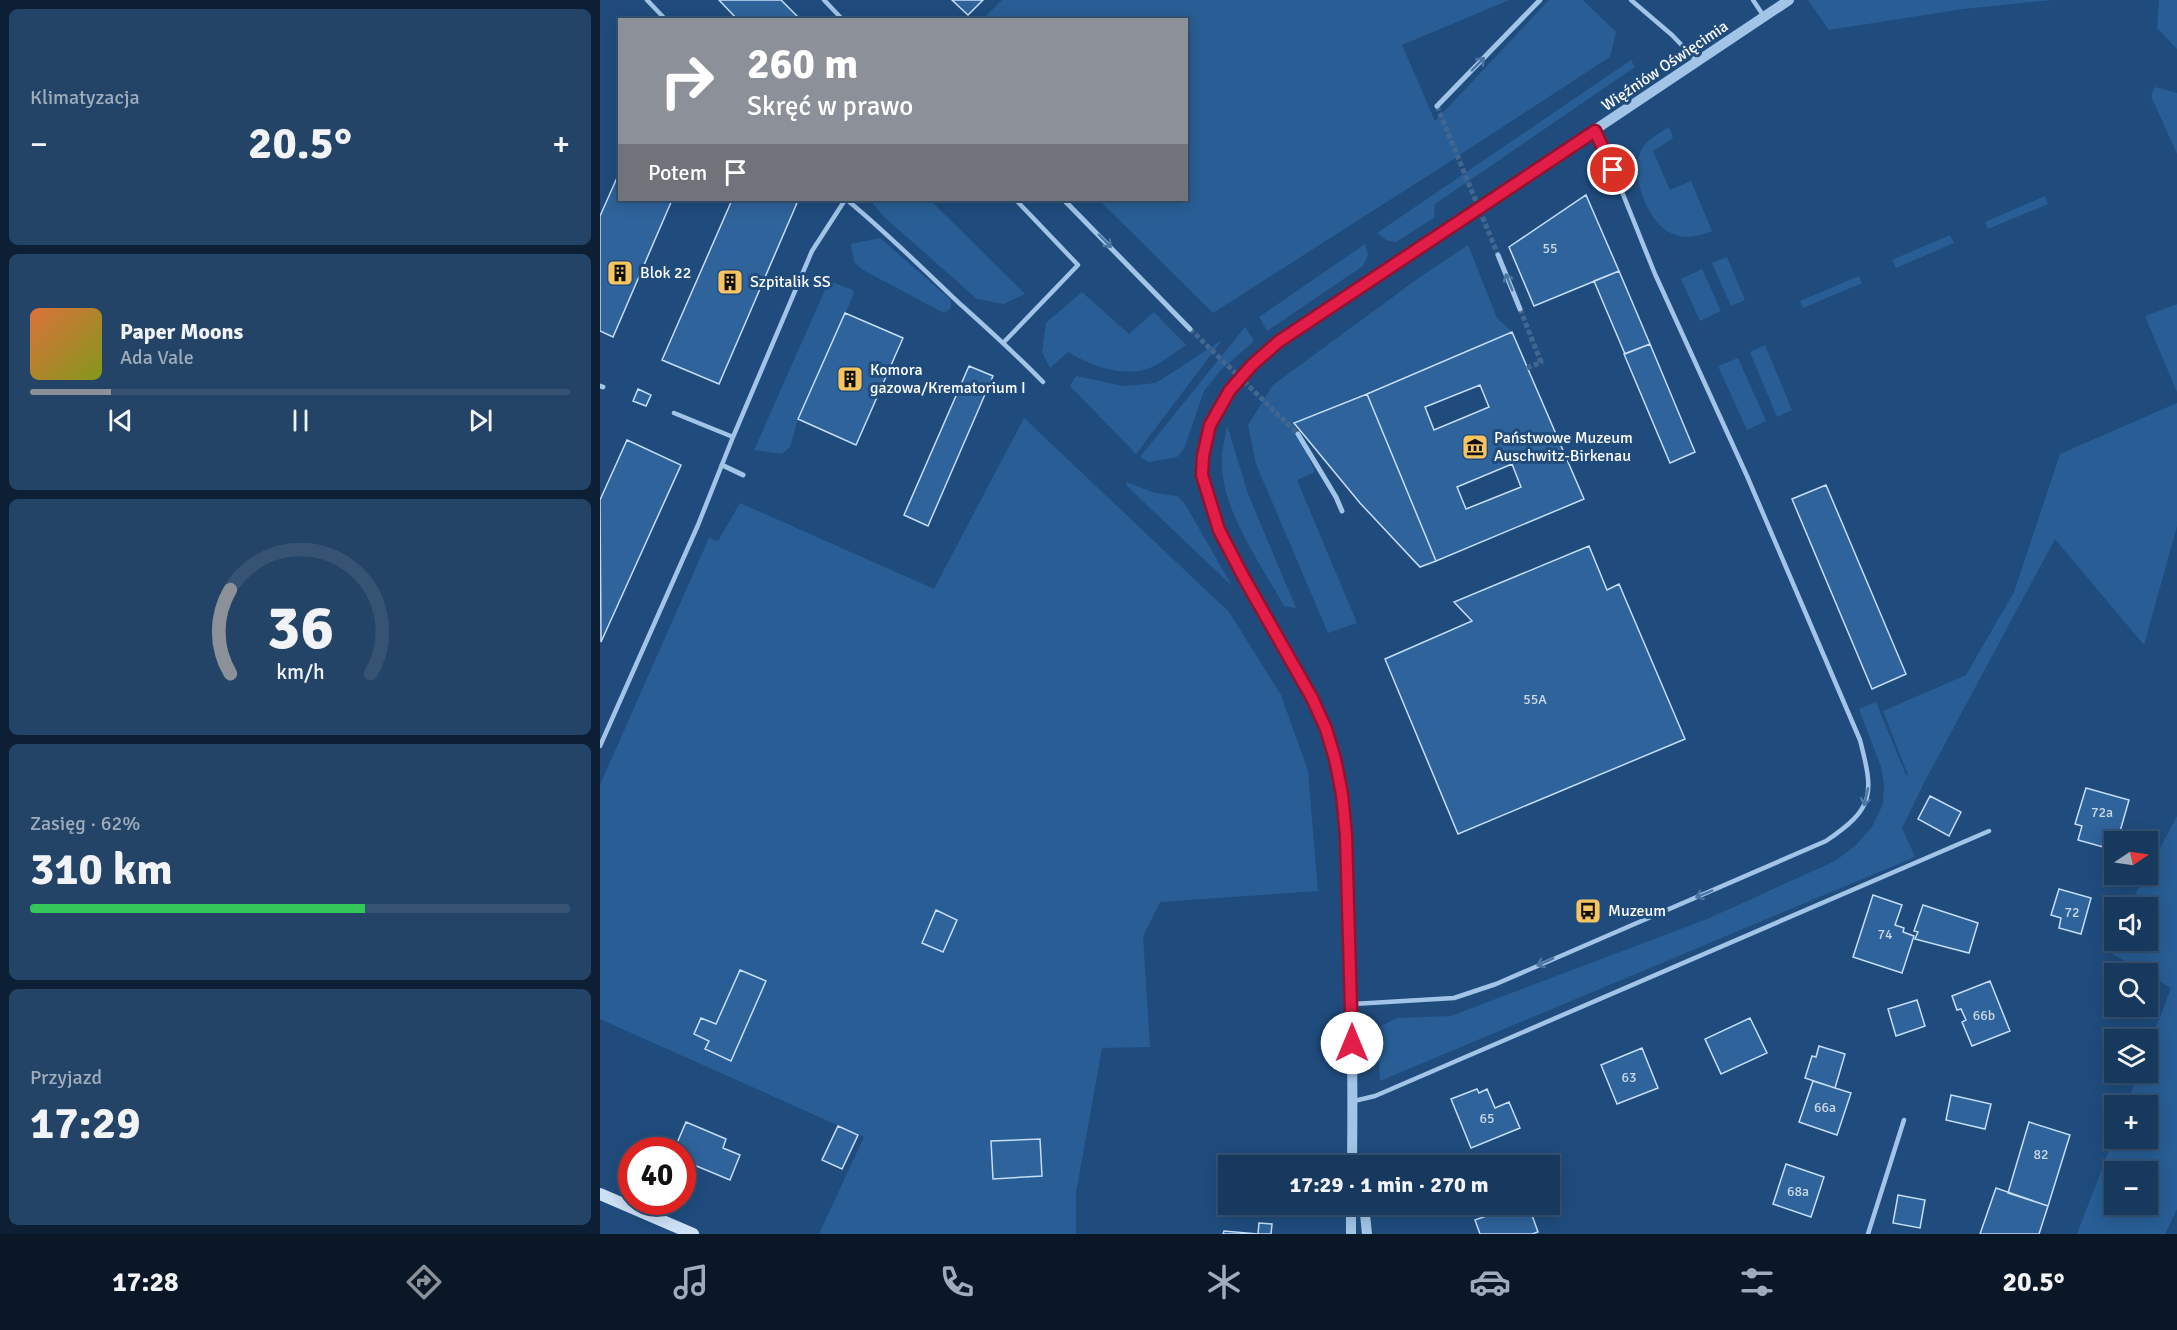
<!DOCTYPE html>
<html lang="pl">
<head>
<meta charset="utf-8">
<style>
	:root { --surface:#17395e; --page:#244467; --text:#f1f3f6; --muted:#9eacbc; --line:#365373; --accent:#8c9099 }
	body { margin:0; font-family:Signika,sans-serif; background:var(--page); color:var(--text); height:100vh; display:flex; flex-direction:column; font-size:22px; white-space:nowrap }
	* { box-sizing:border-box; margin:0 }
	p { font-size:20px; color:var(--muted) }
	.icon { flex:none; width:33px; height:33px; fill:none; stroke:currentColor; stroke-width:2; stroke-linecap:round; stroke-linejoin:round }
	.map { position:relative; flex:1; overflow:hidden }
	.sheet { display:flex; flex-direction:column; gap:9px; padding:9px; background:#0d1f34; width:600px }
	.sheet>* { flex:none }
	.top-card { position:absolute; left:18px; top:18px; width:570px; height:183px; border-radius:0px; box-shadow:0 3px 15px #0003,0 0 0 2px var(--line); background:#8c9099; color:#fff; overflow:hidden }
	.needle { width:39px; rotate:77deg }
	.buttons { position:absolute; left:1504px; top:831px; display:grid; gap:12px }
	.buttons a { display:grid; place-items:center; width:54px; height:54px; border-radius:0px; background:var(--surface); box-shadow:0 3px 15px #0003,0 0 0 2px var(--line); font-size:30px }
	.speed { position:absolute; left:18px; top:1137px; display:flex; gap:12px; font-size:30px; font-weight:700; text-align:center }
	.speed>* { display:grid; place-content:center; width:78px; height:78px; border-radius:50%; background:var(--surface); box-shadow:0 3px 15px #0003,0 0 0 2px var(--line); line-height:1 }
	.speed .limit { border:9px solid #d22; background:#fff; color:#111 }
	.pin { position:absolute; display:grid; place-items:center; width:51px; height:51px; color:#fff; margin:-26px; border:3px solid #fff; border-radius:50%; box-shadow:0 2px 6px #0007 }
	.me { position:absolute; width:66px; margin:-33px; rotate:0deg; stroke-linejoin:round; filter:drop-shadow(0 0 4px #0008) }
	.turn { display:flex; align-items:center; gap:21px; height:126px; padding:0 30px; font-size:27px }
	.turn .icon { width:78px; height:78px; stroke-width:2.5 }
	.turn b { display:block; font-size:42px; line-height:51px }
	.then { display:flex; align-items:center; height:57px; padding:0 30px; background:#0003; gap:12px; font-size:22px }
	.big { font-size:45px; font-weight:800; line-height:1.1 }
	.sheet .widget { flex:1; display:flex; flex-direction:column; justify-content:center; gap:9px; min-width:0; padding:0 21px; border-radius:9px; background:var(--page) }
	.sheet .dial { align-items:center; gap:0 }
	.dial svg { height:156px; overflow:visible; fill:none; stroke:var(--line); stroke-width:7; stroke-linecap:round; text-anchor:middle }
	.dial text { fill:var(--text); stroke:none }
	.song { display:flex; align-items:center; gap:18px }
	.cover { width:72px; height:72px; border-radius:9px; background:linear-gradient(135deg,hsl(20 70% 55%),hsl(70 70% 35%)) }
	.played { height:6px; border-radius:3px; background:linear-gradient(90deg,var(--accent) 15%,var(--line) 15%) }
	.keys { display:flex; justify-content:space-around; direction:ltr }
	.heat { display:flex; justify-content:space-between; align-items:center; font-size:33px; direction:ltr }
	.charge { height:9px; border-radius:4px; background:linear-gradient(90deg,#34c759 62%,var(--line) 0) }
	.trip { position:absolute; left:618px; top:1155px; width:342px; height:60px; border-radius:0px; background:var(--surface); box-shadow:0 3px 15px #0003,0 0 0 2px var(--line); font-weight:800; line-height:60px; text-align:center }
	.tabs { display:flex; height:96px; justify-content:space-around; align-items:center; background:#091726; color:var(--muted) }
	.tabs .icon { width:42px; height:42px }
	.tabs .on { color:var(--accent) }
	.tabs b { font-size:27px; color:var(--text) }
	main { display:flex; flex:1; min-height:0 }
	.map>svg:first-child { display:block }
	.green { fill:#285e95; fill-rule:evenodd }
	.building { fill:#2e639b; stroke:#c5ddf6; stroke-width:1.5; fill-rule:evenodd }
	.lines { fill:none; stroke-linecap:round; stroke-linejoin:round }
	.pedestrian-tunnel { stroke:#416790; stroke-width:5; stroke-dasharray:5 2.5; stroke-linecap:butt }
	.service { stroke:#a1c4e7; stroke-width:4.5 }
	.pedestrian { stroke:#a1c4e7; stroke-width:5 }
	.tertiary { stroke:#a1c4e7; stroke-width:10 }
	.secondary { stroke:#cce0f6; stroke-width:12 }
	.oneway { stroke:#4c76a2 }
	.route-casing { stroke:#92132f; stroke-width:15 }
	.route { stroke:#e11d48; stroke-width:10 }
	.labels { text-anchor:middle; dominant-baseline:central; stroke-width:6; stroke-linejoin:round; paint-order:stroke }
	.number-label { font-size:14px; fill:#cbd8e6 }
	.street-label { font-size:16px; fill:#fff; stroke:#1f4c7d }
	.poi-label { font-size:16px; fill:#fff; stroke:#1f4c7d; text-anchor:start }
</style>
</head>
<body>
<main>
<section class="sheet">
<div class="widget"><p>Klimatyzacja</p>
<div class="heat"><a>−</a><b class="big">20.5°</b><a>+</a></div>
</div>
<div class="widget">
<div class="song"><i class="cover"></i><div><b>Paper Moons</b><p>Ada Vale</p></div></div>
<div class="played"></div>
<div class="keys"><svg class="icon" aria-label="previous" viewBox="0 0 24 24"><path d="M18 5L8 12l10 7zM5 5v14"/></svg><svg class="icon" aria-label="pause" viewBox="0 0 24 24"><path d="M8 5v14M16 5v14"/></svg><svg class="icon" aria-label="next" viewBox="0 0 24 24"><path d="M6 5l10 7-10 7zM19 5v14"/></svg></div>
</div>
<div class="widget dial"><svg viewBox="0 0 100 80">
<path d="M14 69A42 42 0 1 1 86 69"/>
<path d="M14 69A42 42 0 0 1 14 26" stroke="#8c9099"/>
<text x="50" y="56" font-size="32" font-weight="700">36</text>
<text x="50" y="72" font-size="11">km/h</text>
</svg></div>
<div class="widget"><p>Zasięg · 62%</p><b class="big">310 km</b><div class="charge"></div></div>
<div class="widget"><p>Przyjazd</p><b class="big">17:29</b></div>
</section>
<div class="map">
<svg width="1577" height="1234" viewBox="0 0 1577 1234">
	<rect width="100%" height="100%" fill="#1f4c7d"/>
	<!-- green -->
	<path class="green" d="M402,0H909L802,45L835,121L949,0H983L1016,32L1010,57L829,175L613,313L499,200H586V20L383,19Z
		M1208,0H1452L1363,9L1229,30Z
		M1559,0H1577V49L1557,28Z
		M1031,60L1035,67L835,204L834,218L796,242L786,240L777,233Z
		M1555,87L1577,93V154L1551,96Z
		M1069,127L1073,138L1053,151L1070,190L1091,181L1112,231C1099,236 1085,240 1071,233C1048,223 1029,174 1041,151C1047,139 1058,134 1069,127Z
		M1445,196L1448,204L1388,229L1385,222Z
		M270,200H330L425,294L404,304L377,299L283,216Z
		M1350,235L1354,243L1296,268L1292,260Z
		M280,238L351,300V308L344,313L263,270L254,262L251,244Z
		M765,244L768,255L763,266L667,331L659,317Z
		M868,245L897,318L912,332L694,423L715,472L697,480L757,623L728,633L656,464L648,425L673,385L820,277Z
		M1127,257L1145,300L1131,306L1112,263Z
		M1102,269L1121,311L1100,321L1081,279Z
		M1259,276L1262,283L1203,308L1200,301Z
		M229,281L253,290L254,294L198,419L190,447L182,454L154,450Z
		M482,292L529,334L554,312L586,345C575,352 562,363 550,368C524,378 491,366 468,352L450,368L442,352L446,323Z
		M1577,304V392L1545,316Z
		M645,327L654,341L620,371L604,391L584,449L577,457L549,462L540,457Z
		M622,340L536,454L470,386L476,376L524,386L556,383Z
		M1165,345L1192,410L1177,417L1150,352Z
		M1138,358L1166,421L1147,430L1118,366Z
		M1577,403V526L1544,645L1455,539L1326,779L1302,828L1315,857L780,1081L777,1028L797,1018L851,1016L1107,919L1235,861L1255,846L1272,827L1283,804L1284,784L1281,767L1259,709L1276,702L1306,775H1308L1283,711L1366,675L1414,592L1460,454Z
		M424,418L629,612L681,695L708,771L718,891L560,902L543,936L550,1047L502,1048L476,1193V1234H219L264,1137L0,1019V785L109,538L118,541L140,503L334,589Z
		M627,425L648,494L696,608L684,606C661,564 619,507 622,458C622,447 626,436 627,425Z
		M526,482L555,493L577,496L585,504L632,586L527,486Z
		M1577,816V1209L1565,1234H1477L1515,1135V1138H1548V1106L1526,1105L1539,1073L1548,1072V1049L1571,988L1506,950L1515,932V940H1548V908L1528,907L1546,875L1548,874V870ZM1515,1172H1548V1204H1515Z"/>
	<!-- building -->
	<path class="building" d="M119,0H181L201,20H138Z
		M352,0H383L368,15Z
		M20,171V200H72L13,337L0,331V216Z
		M986,195L1019,271L934,306L909,247Z
		M132,200H189L197,203L119,384L62,360Z
		M1019,271L1050,344L1025,354L994,281Z
		M245,313L303,338L256,445L198,419Z
		M912,332L984,499L836,561L767,394ZM880,385L889,407L834,430L825,407ZM912,464L921,487L866,509L857,487Z
		M1050,344L1095,452L1070,463L1024,354Z
		M369,366L393,376L328,526L304,515Z
		M38,389L51,395L46,406L33,401Z
		M767,394L836,561L820,567L760,503L694,423Z
		M27,440L81,465L1,642L0,500Z
		M1226,485L1306,674L1272,689L1192,499Z
		M989,546L1007,590L1019,584L1085,739L858,834L785,659L872,621L854,602Z
		M1486,788L1529,800L1517,842H1515L1514,850L1478,840L1482,826L1475,824Z
		M1330,796L1361,812L1349,836L1318,819Z
		M1459,889L1491,898L1481,934L1459,928L1461,918L1451,915Z
		M1273,895L1302,905L1295,925L1304,928L1303,932L1314,936L1302,973L1253,957Z
		M1323,905L1378,923L1369,953L1315,939L1318,932L1314,931Z
		M336,910L357,920L343,952L322,943Z
		M140,970L166,981L131,1061L105,1049L109,1041L94,1034L101,1018L116,1024Z
		M1390,981L1410,1031L1372,1046L1362,1022L1366,1020L1361,1009L1357,1010L1352,996Z
		M1317,1000L1325,1026L1296,1036L1288,1009Z
		M1150,1018L1167,1053L1121,1074L1105,1039Z
		M1219,1046L1245,1054L1235,1088L1205,1078L1212,1056L1216,1057Z
		M1042,1048L1058,1088L1017,1104L1001,1065Z
		M1213,1081L1251,1093L1237,1135L1199,1122Z
		M877,1089L879,1093L887,1089L895,1108L909,1102L920,1128L871,1148L851,1099Z
		M1351,1095L1391,1104L1385,1129L1346,1120Z
		M86,1122L126,1139L123,1148L140,1155L130,1180L82,1160V1150H74Z
		M1429,1122L1470,1135L1448,1206L1408,1193Z
		M238,1126L258,1135L242,1169L222,1160Z
		M440,1139L442,1176L393,1179L391,1141Z
		M1186,1164L1224,1177L1211,1217L1173,1204Z
		M1396,1188L1448,1206L1439,1234H1380Z
		M1298,1195L1325,1200L1320,1228L1293,1223Z
		M920,1204H928L938,1232L932,1234H880L875,1220Z
		M659,1223L672,1224L671,1234H623L624,1231L658,1234Z"/>
	<g class="lines">
		<!-- pedestrian-tunnel -->
		<path class="pedestrian-tunnel" d="M837,106L898,255
			M920,309L941,362L927,368
			M590,329L698,434"/>
		<!-- service -->
		<path class="service" d="M47,0L66,20
			M224,0L243,20
			M1031,0L1072,35L1096,60
			M1153,0L1163,15
			M247,200C286,232 322,268 359,303C388,329 416,354 443,382
			M404,342L478,265L416,200
			M74,413L133,437
			M0,746L98,525L133,437L212,251L245,200
			M753,1004L854,998L896,984L1226,841C1275,808 1274,794 1260,740L1147,476L1055,274L1006,152L995,131
			M754,1101L775,1096L1389,831
			M1268,1234L1304,1120"/>
		<!-- pedestrian -->
		<path class="pedestrian" d="M837,106L940,0
			M464,200L590,329
			M898,255L920,309
			M0,386L3,387
			M698,434L736,497L742,511
			M122,465L143,475"/>
		<!-- tertiary -->
		<path class="tertiary" d="M752,1166C753,1079 752,993 749,907C746,847 748,783 726,727C695,650 636,585 612,505C609,496 604,485 602,475C601,465 604,453 606,443C617,398 644,372 678,342L1189,0
			M764,1204L767,1234
			M751,1234V1204"/>
		<!-- secondary -->
		<path class="secondary" d="M0,1194L93,1234"/>
	</g>
	<!-- one-way arrows -->
	<defs><path id="oneway-shaft" d="M-6 0H5M1.5-3L5.5 0L1.5 3" fill="none" stroke-width="1.6" stroke-linecap="round" stroke-linejoin="round" transform="scale(1.5)"/></defs>
	<g class="oneway">
		<use href="#oneway-shaft" transform="translate(878 64) rotate(-46)"/>
		<use href="#oneway-shaft" transform="translate(505 241) rotate(46)"/>
		<use href="#oneway-shaft" transform="translate(909 282) rotate(-112)"/>
		<use href="#oneway-shaft" transform="translate(1266 797) rotate(103)"/>
		<use href="#oneway-shaft" transform="translate(1104 894) rotate(157)"/>
		<use href="#oneway-shaft" transform="translate(945 962) rotate(156)"/>
	</g>
	<g class="lines">
		<defs>
			<path id="route" d="M752,1043L746,835L742,794L735,759L726,729L712,698L644,578L619,530L602,475L603,456L610,425L630,390L652,365L678,342L995,131L1013,170"/>
		</defs>
		<!-- route casing -->
		<use href="#route" class="route-casing"/>
		<!-- route -->
		<use href="#route" class="route"/>
	</g>
	<!-- icons -->
	<defs>
		<symbol id="building-square" viewBox="-11 -11 22 22"><rect x="-9" y="-9" width="18" height="18" rx="4" fill="#f6c461" stroke="#1f4c7d"/><path d="M-4-6H4V6H1V3H-1V6H-4ZM-2.5-4.3h1.7v1.8h-1.7ZM.8-4.3h1.7v1.8H.8ZM-2.5-1h1.7V.8h-1.7ZM.8-1h1.7V.8H.8Z" fill="#111"/></symbol>
		<symbol id="museum-square" viewBox="-11 -11 22 22"><rect x="-9" y="-9" width="18" height="18" rx="4" fill="#f6c461" stroke="#1f4c7d"/><path d="M0-6L6-3V-2H-6V-3ZM-5-1h2V3h-2ZM-1-1h2V3h-2ZM3-1h2V3H3ZM-6 4H6V6H-6Z" fill="#111"/></symbol>
		<symbol id="bus-square" viewBox="-11 -11 22 22"><rect x="-9" y="-9" width="18" height="18" rx="4" fill="#f6c461" stroke="#1f4c7d"/><path d="M-5-6H5V4H4V6H2V4H-2V6H-4V4H-5ZM-3.5-4V0h7V-4ZM-3.5 1.2v1.5H-2V1.2ZM2 1.2v1.5H3.5V1.2Z" fill="#111"/></symbol>
	</defs>
	<g fill-rule="evenodd">
		<use href="#building-square" x="5" y="258" width="30" height="30"/>
		<use href="#building-square" x="115" y="267" width="30" height="30"/>
		<use href="#building-square" x="235" y="364" width="30" height="30"/>
		<use href="#museum-square" x="860" y="432" width="30" height="30"/>
		<use href="#bus-square" x="973" y="896" width="30" height="30"/>
	</g>
	<g class="labels">
		<!-- number labels -->
		<g class="number-label">
			<text x="950" y="248">55</text>
			<text x="935" y="699">55A</text>
			<text x="1502" y="812">72a</text>
			<text x="1472" y="912">72</text>
			<text x="1285" y="934">74</text>
			<text x="1384" y="1015">66b</text>
			<text x="1029" y="1077">63</text>
			<text x="1225" y="1107">66a</text>
			<text x="887" y="1118">65</text>
			<text x="1441" y="1154">82</text>
			<text x="1198" y="1191">68a</text>
		</g>
		<!-- street labels -->
		<g class="street-label">
			<text transform="translate(1065 66) rotate(-34)">Więźniów Oświęcimia</text>
		</g>
		<!-- poi labels -->
		<g class="poi-label">
			<text x="40" y="273">Blok 22</text>
			<text x="150" y="282">Szpitalik SS</text>
			<text x="270" y="370">Komora<tspan x="270" dy="18">gazowa/Krematorium I</tspan></text>
			<text x="894" y="438">Państwowe Muzeum<tspan x="894" dy="18">Auschwitz-Birkenau</tspan></text>
			<text x="1008" y="911">Muzeum</text>
		</g>
	</g>
</svg>
<div class="buttons">
<a><svg class="needle" viewBox="-14 -14 28 28"><path d="M0-13l5 13h-10z" fill="#e53935"/><path d="M0 13l5-13h-10z" fill="#9eacbc"/></svg></a>
<a><svg class="icon" aria-label="sound" viewBox="0 0 24 24"><path d="M4 9h4l5-4v14l-5-4H4zM17 9q2 3 0 6"/></svg></a>
<a><svg class="icon" aria-label="search" viewBox="0 0 24 24"><circle cx="10" cy="10" r="6"/><path d="M15 15l6 6"/></svg></a>
<a><svg class="icon" aria-label="layers" viewBox="0 0 24 24"><path d="M12 4l9 5-9 5-9-5zM3 14l9 5 9-5"/></svg></a>
<a>+</a>
<a>−</a>
</div>
<div class="speed"><div class="limit">40</div></div>
<div class="pin" style="left:1013px;top:170px;background:#d93025"><svg class="icon" aria-label="arrive" viewBox="0 0 24 24"><path d="M6 21V4h12l-3 4 3 4H6"/></svg></div>
<svg class="me" style="left:752px;top:1043px" viewBox="-20 -20 40 40"><circle r="19" fill="#fff"/><path d="M0-13L10 11 0 6-10 11z" fill="#e11d48"/></svg>
<div class="trip">17:29 · 1 min · 270 m</div>
<div class="top-card">
<div class="turn"><svg class="icon" aria-label="right" viewBox="0 0 24 24"><path d="M7 20v-9h11M14 6l5 5-5 5"/></svg><div><b>260 m</b>Skręć w prawo</div></div>
<div class="then">Potem<svg class="icon" aria-label="arrive" viewBox="0 0 24 24"><path d="M6 21V4h12l-3 4 3 4H6"/></svg></div>
</div>
</div>
</main>
<nav class="tabs">
<b>17:28</b>
<svg class="icon on" aria-label="directions" viewBox="0 0 24 24"><path d="M12 3l9 9-9 9-9-9zM9 14v-3h6M13 9l2 2-2 2"/></svg>
<svg class="icon" aria-label="music" viewBox="0 0 24 24"><path d="M9 18V5l10-2v13"/><circle cx="6" cy="18" r="3"/><circle cx="16" cy="16" r="3"/></svg>
<svg class="icon" aria-label="phone" viewBox="0 0 24 24"><path d="M5 4h4l2 5-3 2q2 4 5 5l2-3 5 2v4C11 20 4 13 5 4z"/></svg>
<svg class="icon" aria-label="climate" viewBox="0 0 24 24"><path d="M12 3v18M4 7l16 10M4 17L20 7"/></svg>
<svg class="icon" aria-label="car" viewBox="0 0 24 24"><path d="M5 17H2v-5l4-1 3-4h7l3 4 3 1v5h-3M9 17h6M6 11h13"/><circle cx="7" cy="17" r="2"/><circle cx="17" cy="17" r="2"/></svg>
<svg class="icon" aria-label="filters" viewBox="0 0 24 24"><path d="M4 7h16M4 17h16"/><circle cx="9" cy="7" r="2"/><circle cx="15" cy="17" r="2"/></svg>
<b>20.5°</b>
</nav>
</body>
</html>
